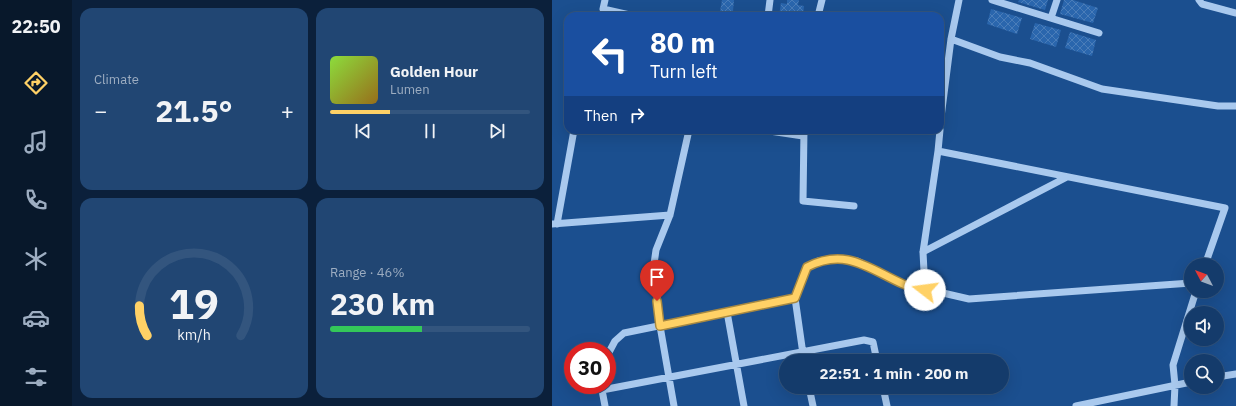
<!DOCTYPE html>
<html lang="en">
<head>
<meta charset="utf-8">
<style>
	:root { --surface:#143b6b; --page:#214673; --text:#f1f3f6; --muted:#9dadc1; --line:#33557e; --accent:#ffd166 }
	body { margin:0; font-family:"IBM Plex Sans",sans-serif; background:var(--page); color:var(--text); height:100vh; display:flex; flex-direction:column; font-size:15px; white-space:nowrap }
	* { box-sizing:border-box; margin:0 }
	p { font-size:13px; color:var(--muted) }
	.icon { flex:none; width:22px; height:22px; fill:none; stroke:currentColor; stroke-width:2; stroke-linecap:round; stroke-linejoin:round }
	.map { position:relative; flex:1; overflow:hidden }
	.details { display:flex; flex-direction:column; gap:8px; padding:8px; background:#0b203b; width:480px }
	.details>* { flex:none }
	.guide { position:absolute; left:12px; top:12px; width:380px; height:122px; border-radius:12px; box-shadow:0 4px 16px #0002,0 0 0 1px var(--line); background:#1a4fa0; color:#fff; overflow:hidden }
	.needle { width:26px; rotate:311deg }
	.fabs { position:absolute; left:632px; top:258px; display:grid; gap:8px }
	.fabs a { display:grid; place-items:center; width:40px; height:40px; border-radius:50%; background:var(--surface); box-shadow:0 4px 16px #0002,0 0 0 1px var(--line); font-size:20px }
	.speed { position:absolute; left:12px; top:342px; display:flex; gap:8px; font-size:20px; font-weight:700; text-align:center }
	.speed>* { display:grid; place-content:center; width:52px; height:52px; border-radius:50%; background:var(--surface); box-shadow:0 4px 16px #0002,0 0 0 1px var(--line); line-height:1 }
	.speed .limit { border:6px solid #d22; background:#fff; color:#111 }
	.pin { position:absolute; display:grid; place-items:center; width:34px; height:34px; color:#fff; margin:-41px -17px; border-radius:50% 50% 50% 0; rotate:-45deg; box-shadow:0 0 4px #0007 }
	.pin .icon { rotate:45deg }
	.me { position:absolute; width:44px; margin:-22px; rotate:285deg; stroke-linejoin:round; filter:drop-shadow(0 0 3px #0008) }
	.turn { display:flex; align-items:center; gap:14px; height:84px; padding:0 20px; font-size:18px }
	.turn .icon { width:52px; height:52px; stroke-width:2.5 }
	.turn b { display:block; font-size:28px; line-height:34px }
	.then { display:flex; align-items:center; height:38px; padding:0 20px; background:#0003; gap:8px; font-size:15px }
	.big { font-size:30px; font-weight:700; line-height:1.1 }
	.details .widget { flex:1; display:flex; flex-direction:column; justify-content:center; gap:6px; min-width:0; padding:0 14px; border-radius:12px; background:var(--page) }
	.details .dial { align-items:center; gap:0 }
	.dial svg { height:104px; overflow:visible; fill:none; stroke:var(--line); stroke-width:7; stroke-linecap:round; text-anchor:middle }
	.dial text { fill:var(--text); stroke:none }
	.song { display:flex; align-items:center; gap:12px }
	.cover { width:48px; height:48px; border-radius:6px; background:linear-gradient(135deg,hsl(90 70% 55%),hsl(40 70% 35%)) }
	.played { height:4px; border-radius:2px; background:linear-gradient(90deg,var(--accent) 30%,var(--line) 30%) }
	.keys { display:flex; justify-content:space-around; direction:ltr }
	.heat { display:flex; justify-content:space-between; align-items:center; font-size:22px; direction:ltr }
	.charge { height:6px; border-radius:3px; background:linear-gradient(90deg,#34c759 46%,var(--line) 0) }
	.details .tiles { flex:1; display:grid; gap:8px; grid-template-columns:repeat(2,1fr) }
	.trip { position:absolute; left:227px; top:354px; width:230px; height:40px; border-radius:20px; background:var(--surface); box-shadow:0 4px 16px #0002,0 0 0 1px var(--line); font-weight:700; line-height:40px; text-align:center }
	main { display:flex; flex:1; min-height:0 }
	.tabs { display:flex; flex-direction:column; width:72px; justify-content:space-around; align-items:center; background:#08182b; color:var(--muted) }
	.tabs .icon { width:28px; height:28px }
	.tabs .selected { color:var(--accent) }
	.tabs b { font-size:18px; color:var(--text) }
	.map>svg:first-child { display:block }
	.building { fill:url(#building-cross-hatch) }
	.lines { fill:none; stroke-linecap:round; stroke-linejoin:round }
	.minor { stroke:#a9c9ee; stroke-width:7 }
	.route-casing { stroke:#a68842; stroke-width:10 }
	.route { stroke:#ffd166; stroke-width:7 }
</style>
</head>
<body>
<main>
<nav class="tabs">
<b>22:50</b>
<svg class="icon selected" aria-label="directions" viewBox="0 0 24 24"><path d="M12 3l9 9-9 9-9-9zM9 14v-3h6M13 9l2 2-2 2"/></svg>
<svg class="icon" aria-label="music" viewBox="0 0 24 24"><path d="M9 18V5l10-2v13"/><circle cx="6" cy="18" r="3"/><circle cx="16" cy="16" r="3"/></svg>
<svg class="icon" aria-label="phone" viewBox="0 0 24 24"><path d="M5 4h4l2 5-3 2q2 4 5 5l2-3 5 2v4C11 20 4 13 5 4z"/></svg>
<svg class="icon" aria-label="climate" viewBox="0 0 24 24"><path d="M12 3v18M4 7l16 10M4 17L20 7"/></svg>
<svg class="icon" aria-label="car" viewBox="0 0 24 24"><path d="M5 17H2v-5l4-1 3-4h7l3 4 3 1v5h-3M9 17h6M6 11h13"/><circle cx="7" cy="17" r="2"/><circle cx="17" cy="17" r="2"/></svg>
<svg class="icon" aria-label="filters" viewBox="0 0 24 24"><path d="M4 7h16M4 17h16"/><circle cx="9" cy="7" r="2"/><circle cx="15" cy="17" r="2"/></svg>
</nav>
<section class="details">
<div class="tiles">
<div class="widget"><p>Climate</p>
<div class="heat"><a>−</a><b class="big">21.5°</b><a>+</a></div>
</div>
<div class="widget">
<div class="song"><i class="cover"></i><div><b>Golden Hour</b><p>Lumen</p></div></div>
<div class="played"></div>
<div class="keys"><svg class="icon" aria-label="previous" viewBox="0 0 24 24"><path d="M18 5L8 12l10 7zM5 5v14"/></svg><svg class="icon" aria-label="pause" viewBox="0 0 24 24"><path d="M8 5v14M16 5v14"/></svg><svg class="icon" aria-label="next" viewBox="0 0 24 24"><path d="M6 5l10 7-10 7zM19 5v14"/></svg></div>
</div>
<div class="widget dial"><svg viewBox="0 0 100 80">
<path d="M14 69A42 42 0 1 1 86 69"/>
<path d="M14 69A42 42 0 0 1 8 46" stroke="#ffd166"/>
<text x="50" y="56" font-size="32" font-weight="700">19</text>
<text x="50" y="72" font-size="11">km/h</text>
</svg></div>
<div class="widget"><p>Range · 46%</p><b class="big">230 km</b><div class="charge"></div></div>
</div>
</section>
<div class="map">
<svg width="684" height="406" viewBox="0 0 684 406">
	<defs>
		<pattern id="building-cross-hatch" width="8" height="8" patternUnits="userSpaceOnUse"><rect width="8" height="8" fill="#2a66ad"/><path d="M0 0l8 8M0 8l8-8" fill="none" stroke="#4a7db9"/></pattern>
	</defs>
	<rect width="100%" height="100%" fill="#1b4f8f"/>
	<!-- building -->
	<path class="building" d="M170,0H182L181,11L193,12L192,16H161L162,11L168,12Z
		M235,0H247L246,5L252,6L251,16H227L229,3L235,4Z
		M467,0H496L493,10L466,2Z
		M512,0H521L546,8L541,23L508,14Z
		M439,9L470,18L465,34L435,24Z
		M483,23L509,30L504,47L478,39Z
		M518,32L544,40L540,56L513,48Z"/>
	<g class="lines">
		<!-- minor -->
		<path class="minor" d="M53,0L51,9L82,16
			M440,0L547,33
			M647,0L650,4L684,13
			M216,16L218,0
			M266,16L270,0
			M499,18L505,0
			M399,39L448,57L478,63L550,89L666,106H684
			M388,125L399,39L407,0
			M211,130L251,136
			M252,130L251,201L302,206
			M386,151L673,208L653,265
			M0,224L118,215
			M5,224L22,130
			M371,252L515,177
			M373,290L371,252L386,151L388,130
			M175,312L192,406
			M55,356L63,341L72,333L243,298
			M252,361L243,298L255,267L266,261L288,259L305,261L352,284L417,299L639,283
			M665,377L684,374
			M257,387L261,406
			M331,387L335,406
			M53,406L50,390L312,340L321,342L325,361
			M122,406L108,326L102,264L104,250L118,215L137,130
			M524,406L639,382
			M622,406L623,385L621,365L644,291"/>
	</g>
	<g class="lines">
		<defs>
			<path id="route" d="M105,301L108,326L243,298L255,267C294,247 317,269 351,284C358,287 366,288 373,290"/>
		</defs>
		<!-- route casing -->
		<use href="#route" class="route-casing"/>
		<!-- route -->
		<use href="#route" class="route"/>
	</g>
</svg>
<div class="fabs">
<a><svg class="needle" viewBox="-14 -14 28 28"><path d="M0-13l5 13h-10z" fill="#e53935"/><path d="M0 13l5-13h-10z" fill="#9dadc1"/></svg></a>
<a><svg class="icon" aria-label="sound" viewBox="0 0 24 24"><path d="M4 9h4l5-4v14l-5-4H4zM17 9q2 3 0 6"/></svg></a>
<a><svg class="icon" aria-label="search" viewBox="0 0 24 24"><circle cx="10" cy="10" r="6"/><path d="M15 15l6 6"/></svg></a>
</div>
<div class="speed"><div class="limit">30</div></div>
<div class="pin" style="left:105px;top:301px;background:#d93025"><svg class="icon" aria-label="arrive" viewBox="0 0 24 24"><path d="M6 21V4h12l-3 4 3 4H6"/></svg></div>
<svg class="me" style="left:373px;top:290px" viewBox="-20 -20 40 40"><circle r="19" fill="#fff"/><path d="M0-13L10 11 0 6-10 11z" fill="#ffd166"/></svg>
<div class="trip">22:51 · 1 min · 200 m</div>
<div class="guide">
<div class="turn"><svg class="icon" aria-label="left" viewBox="0 0 24 24"><path d="M17 20v-9H6M10 6l-5 5 5 5"/></svg><div><b>80 m</b>Turn left</div></div>
<div class="then">Then<svg class="icon" aria-label="right" viewBox="0 0 24 24"><path d="M7 20v-9h11M14 6l5 5-5 5"/></svg></div>
</div>
</div>
</main>
</body>
</html>
